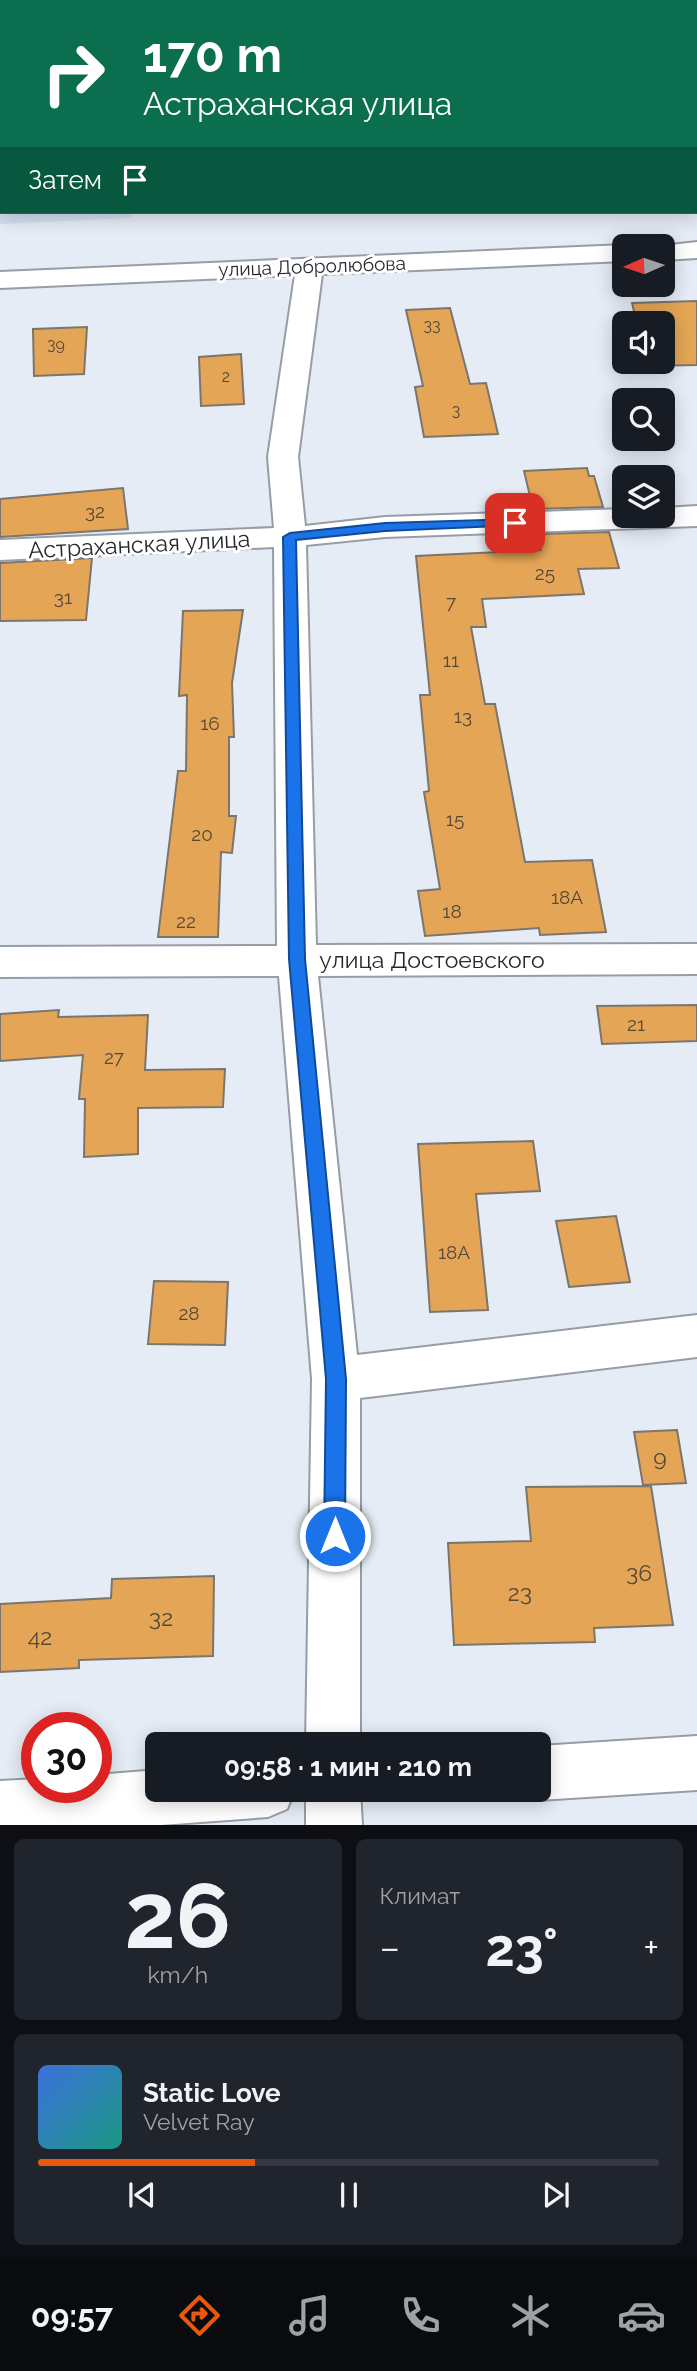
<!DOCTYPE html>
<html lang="ru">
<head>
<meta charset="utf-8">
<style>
	:root { --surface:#171b24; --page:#20242c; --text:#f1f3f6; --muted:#9ea1a6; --line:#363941; --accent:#ea580c }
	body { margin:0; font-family:Raleway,sans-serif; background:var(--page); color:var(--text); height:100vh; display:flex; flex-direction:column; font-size:26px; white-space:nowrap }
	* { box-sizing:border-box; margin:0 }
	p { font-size:23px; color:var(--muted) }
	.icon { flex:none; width:38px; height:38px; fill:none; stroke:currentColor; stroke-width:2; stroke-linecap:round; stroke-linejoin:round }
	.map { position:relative; height:1825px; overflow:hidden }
	.panel { display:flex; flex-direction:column; gap:14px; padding:14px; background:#0d0f14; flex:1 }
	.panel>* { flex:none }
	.banner { position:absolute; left:0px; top:0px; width:698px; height:214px; box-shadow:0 4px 18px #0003; background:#0b6e4f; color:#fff; overflow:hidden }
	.needle { width:46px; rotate:267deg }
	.controls { position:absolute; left:612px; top:234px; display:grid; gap:14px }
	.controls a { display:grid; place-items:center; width:63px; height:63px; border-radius:10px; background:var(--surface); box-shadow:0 4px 18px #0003; font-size:35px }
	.speed { position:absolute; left:21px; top:1712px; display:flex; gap:14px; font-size:35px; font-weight:700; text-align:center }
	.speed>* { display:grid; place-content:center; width:91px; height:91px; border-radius:50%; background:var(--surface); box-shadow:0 4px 18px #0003; line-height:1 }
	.speed .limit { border:10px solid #d22; background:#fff; color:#111 }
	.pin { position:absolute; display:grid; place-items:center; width:60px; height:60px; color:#fff; margin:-30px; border-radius:14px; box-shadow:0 4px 10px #0006 }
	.me { position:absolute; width:77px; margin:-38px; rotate:0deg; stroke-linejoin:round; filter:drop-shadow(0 0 5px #0008) }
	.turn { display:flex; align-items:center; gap:24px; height:147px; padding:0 28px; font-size:32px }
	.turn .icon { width:91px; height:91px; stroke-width:2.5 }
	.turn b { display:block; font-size:49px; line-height:60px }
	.then { display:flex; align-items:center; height:66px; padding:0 28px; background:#0003; gap:14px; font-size:26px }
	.big { font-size:52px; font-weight:700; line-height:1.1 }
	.panel .card { flex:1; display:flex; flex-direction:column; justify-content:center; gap:10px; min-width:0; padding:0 24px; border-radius:10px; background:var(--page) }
	.panel .dial { align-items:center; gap:0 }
	.dial b { font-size:91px; line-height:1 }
	.song { display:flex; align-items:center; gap:21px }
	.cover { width:84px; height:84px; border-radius:10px; background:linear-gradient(135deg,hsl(220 70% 55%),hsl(170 70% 35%)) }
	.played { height:7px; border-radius:4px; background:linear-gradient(90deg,var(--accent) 35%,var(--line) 35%) }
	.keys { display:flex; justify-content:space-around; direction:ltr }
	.heat { display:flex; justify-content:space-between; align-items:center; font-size:38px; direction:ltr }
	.panel .tiles { flex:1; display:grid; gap:14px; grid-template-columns:1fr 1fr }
	.card:last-child { grid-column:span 2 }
	.trip { position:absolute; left:145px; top:1732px; width:406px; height:70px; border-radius:10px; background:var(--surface); box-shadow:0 4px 18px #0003; font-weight:700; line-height:70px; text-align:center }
	.menu { display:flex; height:112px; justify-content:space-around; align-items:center; background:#090b0e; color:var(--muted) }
	.menu .icon { width:49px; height:49px }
	.menu .selected { color:var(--accent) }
	.menu b { font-size:32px; color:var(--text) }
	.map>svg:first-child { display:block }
	.built { fill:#d4dfef }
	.building { fill:#e4a656; stroke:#7c756e; stroke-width:2 }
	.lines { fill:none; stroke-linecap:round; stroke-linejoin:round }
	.minor-casing { stroke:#979da6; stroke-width:4 }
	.major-casing { stroke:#979da6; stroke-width:4 }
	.minor { fill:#fff; fill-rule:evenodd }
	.major { fill:#fff; fill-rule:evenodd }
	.route { fill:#1a73e8; stroke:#114b97; stroke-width:2 }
	.labels { text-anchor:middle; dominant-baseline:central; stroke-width:6; stroke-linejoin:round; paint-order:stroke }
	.far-number-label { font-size:16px; fill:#564937 }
	.far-street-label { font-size:19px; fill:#272a2d; stroke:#fff }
	.number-label { font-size:19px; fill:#564937 }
	.street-label { font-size:23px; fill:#272a2d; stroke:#fff }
	.near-number-label { font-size:23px; fill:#564937 }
</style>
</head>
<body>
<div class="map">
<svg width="697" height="1825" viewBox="0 0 697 1825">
	<rect width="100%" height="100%" fill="#e5ecf5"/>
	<!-- built -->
	<path class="built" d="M0,84L2,212H131V218L0,224Z"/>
	<!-- building -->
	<path class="building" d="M697,301V365L648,366L647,362H663V324H637L632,303Z
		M450,308L470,384L486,383L498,434L424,437L415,387L423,386L406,310Z
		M87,327L84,374L34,376L33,329Z
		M241,354L244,404L201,406L199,357Z
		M587,468L589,476H594L603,507L533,509L524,471Z
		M123,488L128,529L0,537V499Z
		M609,532L619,568L578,569L584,594L482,599L486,627H471L485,704H495L525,862L592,860L606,932L540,935L539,928L425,936L418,891L440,889L424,792L429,791L420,695H430L416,556L541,550L538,534Z
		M92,558L86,620L0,621V563Z
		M243,610L232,683L234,737H229V816H236L232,853L221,852L218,937H158L178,771H186L187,695L179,696L183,611Z
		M697,1005V1041L602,1044L597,1006Z
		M59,1010L58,1017L148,1015L145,1070L225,1069L223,1107L138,1108V1154L84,1157L85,1099H79L83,1055L0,1061V1014Z
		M533,1141L540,1191L476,1194L488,1310L430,1312L418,1144Z
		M616,1216L630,1282L569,1287L556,1221Z
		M154,1281L228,1282L225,1345L148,1344Z
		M677,1430L686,1483L643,1485L634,1432Z
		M651,1486L673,1625L594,1628L595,1642L454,1645L448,1543L531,1541L526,1487Z
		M214,1576L213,1656L79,1660V1668L0,1672V1604L111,1598L112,1579Z"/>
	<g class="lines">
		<defs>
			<path id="minor" d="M696,38H697V52H696Z
				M696,136H697V151H696Z
				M697,242V258L663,260V247H653Z
				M625,245L632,247H625V261L322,274L298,457L305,526L385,517L625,509V516H663V508L697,506V526L385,537L306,545L316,945L697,944V974L318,976L357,1355L697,1315V1357L360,1398V1745H306L312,1379L279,976L0,977V947L277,946L274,547L0,560V540L274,528L268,457L295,275L0,288V272Z
				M306,1790H360L362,1825H306Z"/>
			<path id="major" d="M697,1736V1790L539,1800L519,1790H539V1746Z
				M158,1770V1790H295L287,1809L268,1817L161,1825H0V1781L37,1779V1787H96V1775Z"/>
		</defs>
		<!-- minor casing -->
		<use href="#minor" class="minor-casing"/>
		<!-- major casing -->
		<use href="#major" class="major-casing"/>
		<!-- minor -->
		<use href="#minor" class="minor"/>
		<!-- major -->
		<use href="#major" class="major"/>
	</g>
	<!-- route -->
	<path class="route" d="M515,519L522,523L520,525L385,531L296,540L305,959L346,1379L345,1536L342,1543L335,1546L327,1543L324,1536L326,1379L289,959L283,537L290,533L385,523Z"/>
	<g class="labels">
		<!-- far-number labels -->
		<g class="far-number-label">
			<text x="432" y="325">33</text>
			<text x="56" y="344">39</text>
			<text x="226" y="376">2</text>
			<text x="456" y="410">3</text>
		</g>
		<!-- far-street labels -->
		<g class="far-street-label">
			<text transform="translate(312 266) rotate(-2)">улица Добролюбова</text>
		</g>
		<!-- number labels -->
		<g class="number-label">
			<text x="95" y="511">32</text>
			<text x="545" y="573">25</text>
			<text x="63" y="597">31</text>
			<text x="451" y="602">7</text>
			<text x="451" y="660">11</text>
			<text x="463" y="716">13</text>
			<text x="210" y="723">16</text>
			<text x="455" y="819">15</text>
			<text x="202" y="834">20</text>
			<text x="567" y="897">18А</text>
			<text x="452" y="911">18</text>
			<text x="186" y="921">22</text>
			<text x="636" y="1024">21</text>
			<text x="114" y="1057">27</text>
			<text x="454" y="1252">18А</text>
			<text x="189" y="1313">28</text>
		</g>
		<!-- street labels -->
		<g class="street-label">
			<text transform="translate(139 544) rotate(-3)">Астраханская улица</text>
			<text x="432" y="959">улица Достоевского</text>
		</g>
		<!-- near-number labels -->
		<g class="near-number-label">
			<text x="660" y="1457">9</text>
			<text x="639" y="1572">36</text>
			<text x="520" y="1592">23</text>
			<text x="161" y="1617">32</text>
			<text x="40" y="1636">42</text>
		</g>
	</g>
</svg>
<div class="controls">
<a><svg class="needle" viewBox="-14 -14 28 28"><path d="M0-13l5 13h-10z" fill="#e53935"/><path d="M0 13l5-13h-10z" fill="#9ea1a6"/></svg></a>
<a><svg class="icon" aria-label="sound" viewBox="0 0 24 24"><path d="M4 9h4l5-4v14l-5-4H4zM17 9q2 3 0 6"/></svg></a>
<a><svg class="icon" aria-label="search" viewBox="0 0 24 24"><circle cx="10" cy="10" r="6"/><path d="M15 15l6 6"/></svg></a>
<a><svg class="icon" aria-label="layers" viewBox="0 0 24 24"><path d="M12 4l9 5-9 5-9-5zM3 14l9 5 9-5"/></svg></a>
</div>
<div class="speed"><div class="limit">30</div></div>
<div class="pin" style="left:515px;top:523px;background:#d93025"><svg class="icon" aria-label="arrive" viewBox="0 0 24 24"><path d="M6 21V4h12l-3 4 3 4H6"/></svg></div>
<svg class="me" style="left:335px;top:1536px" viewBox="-20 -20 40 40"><circle r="17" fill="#1a73e8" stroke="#fff" stroke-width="3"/><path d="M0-11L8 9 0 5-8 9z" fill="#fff"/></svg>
<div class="trip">09:58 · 1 мин · 210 m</div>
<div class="banner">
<div class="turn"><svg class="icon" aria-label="right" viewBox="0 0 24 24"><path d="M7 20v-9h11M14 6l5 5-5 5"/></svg><div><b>170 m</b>Астраханская улица</div></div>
<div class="then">Затем<svg class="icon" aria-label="arrive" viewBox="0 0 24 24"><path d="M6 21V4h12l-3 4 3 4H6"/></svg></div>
</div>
</div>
<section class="panel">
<div class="tiles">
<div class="card dial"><b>26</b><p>km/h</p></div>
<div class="card"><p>Климат</p>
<div class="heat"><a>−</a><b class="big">23°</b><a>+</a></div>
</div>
<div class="card">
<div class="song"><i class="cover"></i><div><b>Static Love</b><p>Velvet Ray</p></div></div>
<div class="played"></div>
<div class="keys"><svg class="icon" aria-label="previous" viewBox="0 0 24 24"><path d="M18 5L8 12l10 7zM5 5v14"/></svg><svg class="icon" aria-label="pause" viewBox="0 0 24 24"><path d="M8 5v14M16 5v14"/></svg><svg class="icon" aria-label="next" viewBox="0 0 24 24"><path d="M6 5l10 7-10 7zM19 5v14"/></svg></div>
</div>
</div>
</section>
<nav class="menu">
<b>09:57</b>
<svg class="icon selected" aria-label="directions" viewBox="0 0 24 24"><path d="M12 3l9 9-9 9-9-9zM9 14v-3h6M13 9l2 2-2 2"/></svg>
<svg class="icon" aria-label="music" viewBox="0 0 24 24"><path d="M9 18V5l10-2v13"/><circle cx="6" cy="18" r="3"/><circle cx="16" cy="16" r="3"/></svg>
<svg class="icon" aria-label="phone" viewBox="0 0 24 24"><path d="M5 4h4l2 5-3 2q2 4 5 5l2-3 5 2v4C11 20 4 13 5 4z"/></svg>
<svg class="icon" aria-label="climate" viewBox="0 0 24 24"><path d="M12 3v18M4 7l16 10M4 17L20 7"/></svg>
<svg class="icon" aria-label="car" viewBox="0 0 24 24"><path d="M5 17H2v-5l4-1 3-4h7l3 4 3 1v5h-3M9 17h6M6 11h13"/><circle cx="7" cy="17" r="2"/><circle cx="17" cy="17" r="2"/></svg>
</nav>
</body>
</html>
